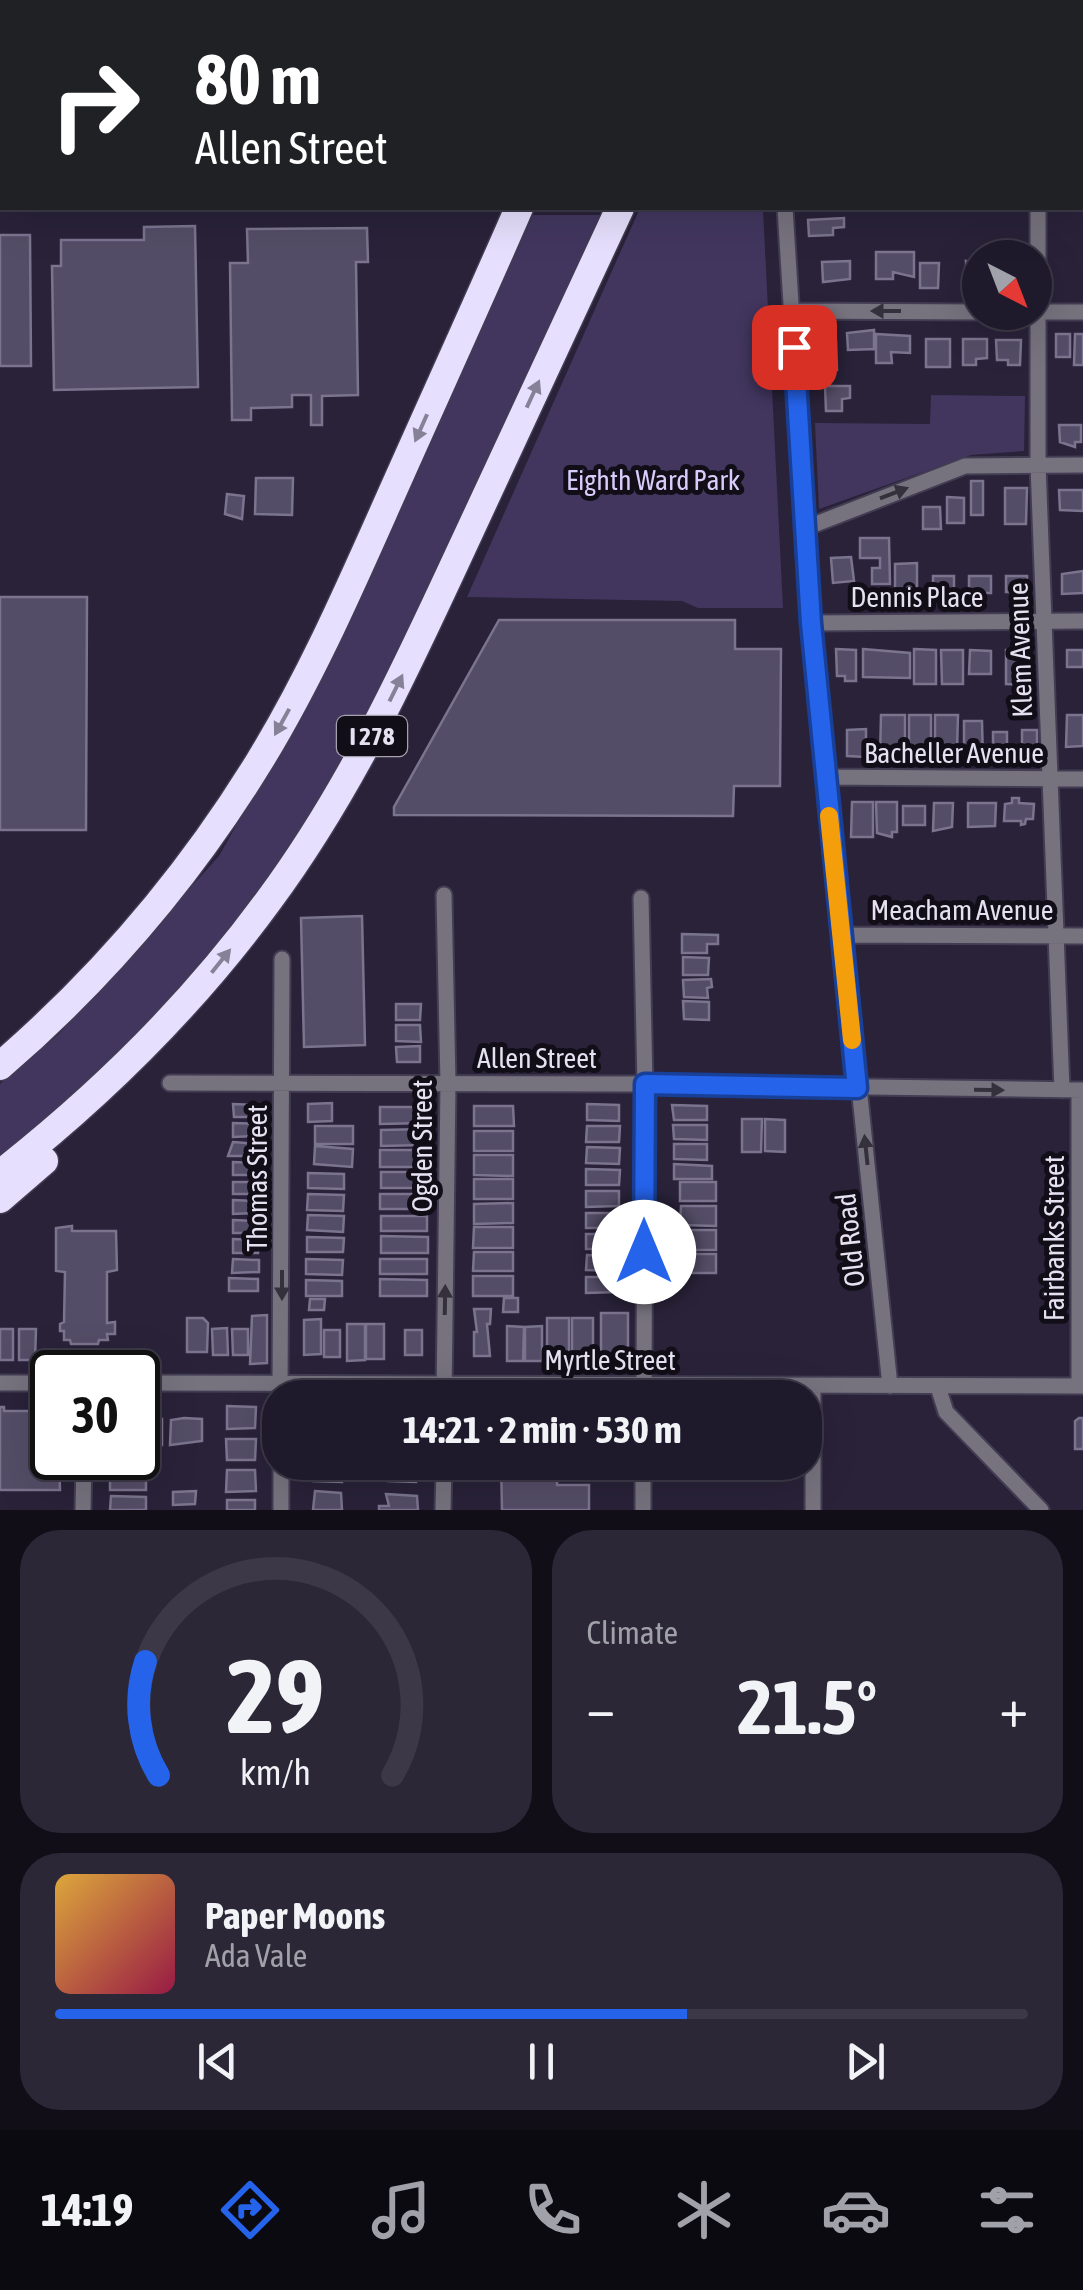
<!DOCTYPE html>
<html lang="en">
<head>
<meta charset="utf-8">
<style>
	:root { --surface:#1f1a2b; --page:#2c2737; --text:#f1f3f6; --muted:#a1a1a9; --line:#3c3847; --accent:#2563eb }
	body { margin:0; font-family:"Asap Condensed",sans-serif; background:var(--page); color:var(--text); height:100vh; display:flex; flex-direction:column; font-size:38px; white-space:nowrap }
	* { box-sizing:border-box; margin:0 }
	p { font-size:32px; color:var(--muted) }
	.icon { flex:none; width:55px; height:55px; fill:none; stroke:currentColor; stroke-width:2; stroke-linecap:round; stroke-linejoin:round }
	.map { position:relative; height:1510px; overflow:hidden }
	.drawer { display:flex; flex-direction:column; gap:20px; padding:20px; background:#110e18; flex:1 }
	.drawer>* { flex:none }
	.hud { position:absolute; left:0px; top:0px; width:1085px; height:210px; box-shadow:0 10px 40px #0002,0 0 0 2px var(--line); background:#202124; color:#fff; overflow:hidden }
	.needle { width:65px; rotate:138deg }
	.tools { position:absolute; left:962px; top:240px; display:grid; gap:20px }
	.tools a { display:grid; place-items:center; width:90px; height:90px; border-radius:50%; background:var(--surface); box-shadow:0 10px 40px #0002,0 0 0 2px var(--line); font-size:50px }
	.speed { position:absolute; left:30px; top:1350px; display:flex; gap:20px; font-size:50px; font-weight:700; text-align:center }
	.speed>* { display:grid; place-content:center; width:130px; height:130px; border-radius:50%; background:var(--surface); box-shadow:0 10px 40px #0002,0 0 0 2px var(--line); line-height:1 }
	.speed .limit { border:5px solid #111; border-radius:15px; background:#fff; color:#111 }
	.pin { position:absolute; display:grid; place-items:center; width:85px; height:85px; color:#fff; margin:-42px; border-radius:20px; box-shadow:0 5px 15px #0006 }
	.me { position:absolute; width:110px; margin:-55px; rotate:0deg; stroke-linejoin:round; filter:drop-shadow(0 0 8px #0008) }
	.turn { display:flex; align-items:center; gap:35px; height:210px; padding:0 30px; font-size:45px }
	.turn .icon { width:130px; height:130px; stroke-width:2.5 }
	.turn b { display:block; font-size:70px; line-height:85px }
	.big { font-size:75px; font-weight:700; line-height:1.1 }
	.drawer .card { flex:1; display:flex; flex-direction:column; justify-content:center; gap:15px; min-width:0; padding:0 35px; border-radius:40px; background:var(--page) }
	.drawer .dial { align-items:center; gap:0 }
	.dial svg { height:260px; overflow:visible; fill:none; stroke:var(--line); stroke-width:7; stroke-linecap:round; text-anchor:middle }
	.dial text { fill:var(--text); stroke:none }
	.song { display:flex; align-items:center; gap:30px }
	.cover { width:120px; height:120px; border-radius:15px; background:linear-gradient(135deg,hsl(40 70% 55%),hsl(340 70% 35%)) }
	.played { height:10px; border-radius:5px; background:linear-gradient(90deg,var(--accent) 65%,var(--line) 65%) }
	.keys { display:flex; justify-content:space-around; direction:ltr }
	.heat { display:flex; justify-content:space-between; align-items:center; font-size:55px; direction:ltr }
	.drawer .tiles { flex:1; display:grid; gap:20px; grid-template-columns:1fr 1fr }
	.card:last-child { grid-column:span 2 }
	.trip { position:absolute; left:262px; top:1380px; width:560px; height:100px; border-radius:40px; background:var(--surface); box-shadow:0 10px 40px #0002,0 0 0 2px var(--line); font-weight:700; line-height:100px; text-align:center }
	.tabs { display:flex; height:160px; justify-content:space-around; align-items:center; background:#0c0a11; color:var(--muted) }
	.tabs .icon { width:70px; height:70px }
	.tabs .current { color:var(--accent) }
	.tabs b { font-size:45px; color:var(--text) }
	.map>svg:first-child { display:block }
	.green { fill:#42365f }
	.building { fill:#544d67; stroke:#7b748f; stroke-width:2.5 }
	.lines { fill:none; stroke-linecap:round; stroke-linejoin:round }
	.street-casing { stroke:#433d53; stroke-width:19 }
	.secondary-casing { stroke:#433d53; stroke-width:24 }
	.highway-casing { stroke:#433d53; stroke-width:31 }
	.street { stroke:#76737f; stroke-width:15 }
	.secondary { stroke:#a39eb2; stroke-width:20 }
	.highway { stroke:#e6dffd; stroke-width:28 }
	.oneway { fill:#34313c }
	.oneway2 { fill:#868196 }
	.route-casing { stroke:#184099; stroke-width:25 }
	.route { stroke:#2563eb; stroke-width:18 }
	.slow { stroke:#f59e0b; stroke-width:18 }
	.labels { text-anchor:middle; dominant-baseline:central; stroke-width:10; stroke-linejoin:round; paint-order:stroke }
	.shield { fill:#110e18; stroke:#a5a2b0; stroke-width:2.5 }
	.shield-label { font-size:25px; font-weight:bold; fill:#e5e1f1 }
	.park-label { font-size:28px; fill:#d7ccfa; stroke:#110e18 }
	.street-label { font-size:28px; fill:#e5e1f1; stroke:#110e18 }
</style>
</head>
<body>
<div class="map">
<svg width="1083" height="1510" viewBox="0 0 1083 1510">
	<rect width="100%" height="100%" fill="#292239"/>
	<!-- green -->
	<path class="green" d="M640,208L763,210L783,608H698L682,601L467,597Z
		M533,215H600L375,704L282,861L200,974L99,1076L0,1160V1084L59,1034L219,856L336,650Z
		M931,395L1025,396L1024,451L971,455L819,509L815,423L930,424Z"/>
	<!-- building -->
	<path class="building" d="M844,218V227L833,228V235L809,236L808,220Z
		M195,226L198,387L54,390L52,266H61V240H144V227Z
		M367,228L368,262H356L358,395L322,396V425H311V395H292V407L251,408V420H232L230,263H248L247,229Z
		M0,235H30L31,366H0Z
		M876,252H914V277L893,272V279H876Z
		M850,261V279L823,282L822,262Z
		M966,261L980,265L979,287H973V282H966Z
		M920,263H939L938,288H920Z
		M874,330V349L848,350L847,333Z
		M876,334L910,336V353L891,352L892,363H876Z
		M1056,334H1070V357H1056Z
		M1075,334H1083V365H1074Z
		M926,339H950V367H926Z
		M963,339H987V358L976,359V365H963Z
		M815,340H836L837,370L816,371Z
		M996,340H1021L1020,365H1008V360H997Z
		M825,386H850V398L842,399V411H826Z
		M1059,425H1081V442H1075V447L1060,442Z
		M256,478H293L292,515L255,514Z
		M971,481H983V515H971Z
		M1005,488H1027L1026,524H1005Z
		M1059,490H1083V511L1060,510Z
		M227,494L244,496L242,519L225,514Z
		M947,497L964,498V523H947Z
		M923,507H940L941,529H923Z
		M860,538H889L890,584H872V568H880V558H860Z
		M851,557L854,581L833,583L831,558Z
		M917,563V593H895V564Z
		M1083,571V593L1062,594V574Z
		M933,576H954V592L933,593Z
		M969,576H991V593H969Z
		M1006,576H1027V592H1006Z
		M0,597H87L86,830H0Z
		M499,620H735V649H781L780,786H734L733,816L394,815V807Z
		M836,649L856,650V681H845V676H837Z
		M863,649L910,653V678L863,677Z
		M914,649L936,650V684H914Z
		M941,650H963V684H942Z
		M970,650L991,651V674H969Z
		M1006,650H1028L1027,685L1006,684Z
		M1067,650H1083V667H1067Z
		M881,715H905V757H880Z
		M909,715H931V750L909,749Z
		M935,715H958L957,750L935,749Z
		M1067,715H1083V746L1066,747Z
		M964,721H982L983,760L964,761Z
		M866,729V757L847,756V730Z
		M1022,730H1037V763H1022Z
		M993,732H1007V760H993Z
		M1012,798H1019V803L1034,804L1033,819H1026L1025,824L1021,825V821H1004L1005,804L1012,803Z
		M852,802H873V837H851Z
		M876,802H897V832H892V837L877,833Z
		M934,803H953L952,827L933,831Z
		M968,803H996L995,826L968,827Z
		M903,806H925V825H903Z
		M362,916L365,1045L304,1047L301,918Z
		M682,934L718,935V944H707V953H682Z
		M683,957L709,958L708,975H683Z
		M711,979L712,987L707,988L708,998L684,997L683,980Z
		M683,1001L709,1002V1020L684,1019Z
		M396,1004H421L420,1020H396Z
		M396,1025H420L421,1042L396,1041Z
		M420,1046V1062H397L396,1047Z
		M332,1103V1121L308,1122V1104Z
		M233,1104L259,1105V1117H234Z
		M587,1104L619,1105V1121L587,1120Z
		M672,1105L707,1106V1120H674Z
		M474,1106H513L514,1126H474Z
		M380,1107H426V1123L380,1124Z
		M742,1119H762L761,1152H742Z
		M765,1119L785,1120V1152L765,1151Z
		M233,1123L260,1124L259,1136L233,1137Z
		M673,1125H707V1140L674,1139Z
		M315,1126H353V1144H315Z
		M587,1126H620L619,1142H586Z
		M426,1129V1145L381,1146V1130Z
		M474,1131H513V1151H474Z
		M233,1142L259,1144V1156H228Z
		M674,1144H707V1160L674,1159Z
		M315,1146L353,1149L352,1167L314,1164Z
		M587,1147L620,1148L619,1164L586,1163Z
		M380,1150H426V1167H380Z
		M474,1155H513V1176L474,1175Z
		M233,1162L259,1163V1175H233Z
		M674,1164L712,1166V1179H674Z
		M586,1169L620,1170L619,1185H586Z
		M381,1172H427V1188H381Z
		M308,1173L344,1174V1189L308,1188Z
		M474,1179H513V1199H474Z
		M233,1182H259V1194H233Z
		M680,1182H716V1201H680Z
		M586,1191H619V1206L586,1207Z
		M308,1194L344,1195L343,1211L307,1210Z
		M380,1194H427V1209H380Z
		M233,1200L259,1201V1213L233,1214Z
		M513,1203V1223L474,1224V1204Z
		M681,1206H716V1226L680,1225Z
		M586,1213H619V1228H586Z
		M308,1215L344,1216L343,1232L307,1230Z
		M381,1216H427V1231H381Z
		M233,1220L259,1221V1233H233Z
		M72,1226V1231H116L117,1270L107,1272V1323L115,1322V1334H107L108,1340H99L98,1344H71L70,1340H64V1331H60V1324L64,1322L65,1272L56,1271V1228Z
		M474,1227H513V1248H473Z
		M680,1230H716V1250H680Z
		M586,1234H619V1249H586Z
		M381,1236L428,1237V1253H381Z
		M307,1237L344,1238L343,1252H307Z
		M233,1239L259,1240L258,1253H233Z
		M474,1252H513V1271H473Z
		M680,1254H716V1273H680Z
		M587,1255L619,1256V1271L586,1270Z
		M233,1259L259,1260V1272L232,1273Z
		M306,1259L343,1260L342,1275L306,1274Z
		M380,1259H427V1274H380Z
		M473,1276H513V1296H473Z
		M586,1277H618V1292L586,1293Z
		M229,1278L258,1279V1291H229Z
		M380,1279L427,1280V1296H380Z
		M306,1280L342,1281V1296H306Z
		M504,1298H518V1312H503Z
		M310,1299H325L324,1310H309Z
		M474,1309H491L490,1324H487L490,1356H474V1332H477Z
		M601,1313H628V1365H601Z
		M267,1315V1363L250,1364L252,1316Z
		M187,1318H203L208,1323L207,1352H187Z
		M547,1318H569V1356H547Z
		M572,1318H593V1356H572Z
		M321,1319V1354L304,1355V1320Z
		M347,1324H365V1360L347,1361Z
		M366,1324H384V1359H366Z
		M507,1326L524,1327L523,1361H507Z
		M542,1326V1361H525V1327Z
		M227,1328L228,1355H213L212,1329Z
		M0,1329H13V1360H0Z
		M19,1329H36L35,1360H19Z
		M232,1329H248V1355H233Z
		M324,1330H340V1357H324Z
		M405,1330H422V1355H405Z
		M227,1406L256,1407L255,1428L227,1429Z
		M0,1407H4V1411H44L45,1407H52V1458H59L60,1490H0Z
		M138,1418L162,1419V1445H152V1440L138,1439Z
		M184,1418L202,1419V1441L170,1445L171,1420Z
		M1079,1418H1083V1449H1075V1421Z
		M226,1439H256L255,1460H227Z
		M313,1462H342V1482L313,1481Z
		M388,1462H417L416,1482L388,1481Z
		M501,1462L558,1466L557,1485H589V1510H502Z
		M227,1470H255L256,1491L226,1492Z
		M110,1474H146V1490H110Z
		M196,1491L195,1504L173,1505V1492Z
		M315,1491L341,1493L342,1510H313Z
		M386,1494L417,1496L418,1510H379V1506H389Z
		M111,1496L146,1497V1510H110Z
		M227,1500H255V1510H227Z"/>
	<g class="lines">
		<defs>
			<path id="street" d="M777,2V0
				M1038,2V0
				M785,208L811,623L890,1386
				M1038,208V465L1062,1090
				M792,311L980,312
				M1035,312H1083
				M803,529L965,466L1083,465
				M811,623L1083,621
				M825,777L1083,779
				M444,895L448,1083L444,1398
				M641,898L645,1084L644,1398
				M841,935L1083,936
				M170,1083L645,1084L1083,1090
				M0,1383H52
				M138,1383L1083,1386
				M1079,1386V1090
				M938,1387L946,1412L1041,1510
				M280,1398L282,959
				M281,1462V1510
				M83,1510L84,1458
				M443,1510L444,1462
				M643,1510V1462
				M813,1510V1386"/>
			<path id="secondary" d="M1082,149H1083
				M0,190H2"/>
			<path id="highway" d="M614,2L616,0
				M725,2L727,0
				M0,1066C101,979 189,876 259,762C313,674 354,578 396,484C437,392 479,300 519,208
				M0,1174C102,1094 193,1004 269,900C349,792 405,671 461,550C514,436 567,322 620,208
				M0,1199L44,1161"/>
		</defs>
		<!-- street casing -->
		<use href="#street" class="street-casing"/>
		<!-- secondary casing -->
		<use href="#secondary" class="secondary-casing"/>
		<!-- highway casing -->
		<use href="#highway" class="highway-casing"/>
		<!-- street -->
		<use href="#street" class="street"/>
		<!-- secondary -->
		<use href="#secondary" class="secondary"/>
		<!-- highway -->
		<use href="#highway" class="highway"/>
	</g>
	<!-- one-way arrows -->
	<defs><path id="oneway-solid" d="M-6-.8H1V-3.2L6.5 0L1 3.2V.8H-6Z" transform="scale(2.5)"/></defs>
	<g class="oneway">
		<use href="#oneway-solid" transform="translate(886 311) rotate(-180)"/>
		<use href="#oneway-solid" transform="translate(894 493) rotate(-21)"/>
		<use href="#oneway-solid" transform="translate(989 1090) rotate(1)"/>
		<use href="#oneway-solid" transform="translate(866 1150) rotate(-96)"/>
		<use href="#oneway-solid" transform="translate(282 1285) rotate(90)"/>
		<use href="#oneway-solid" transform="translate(445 1300) rotate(-89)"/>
	</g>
	<g class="oneway2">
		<use href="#oneway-solid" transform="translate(533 394) rotate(-65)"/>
		<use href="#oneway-solid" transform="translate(421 428) rotate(114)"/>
		<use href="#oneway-solid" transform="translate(396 688) rotate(-64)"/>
		<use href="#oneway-solid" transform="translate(282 722) rotate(119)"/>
		<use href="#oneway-solid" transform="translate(221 961) rotate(-51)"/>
	</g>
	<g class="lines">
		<defs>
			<path id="route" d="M644,1252L645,1084L857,1088L811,623L794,347"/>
		</defs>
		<!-- route casing -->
		<use href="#route" class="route-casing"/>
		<!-- route -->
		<use href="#route" class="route"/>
		<!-- slow -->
		<path class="slow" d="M829,816L852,1040"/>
	</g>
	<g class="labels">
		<!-- shield labels -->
		<rect class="shield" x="337" y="716" width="70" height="40" rx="8"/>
		<g class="shield-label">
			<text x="372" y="736">I 278</text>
		</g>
		<!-- park labels -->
		<g class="park-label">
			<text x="653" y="480">Eighth Ward Park</text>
		</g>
		<!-- street labels -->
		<g class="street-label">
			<text x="917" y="597">Dennis Place</text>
			<text transform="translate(1020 650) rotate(-92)">Klem Avenue</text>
			<text x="954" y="753">Bacheller Avenue</text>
			<text x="962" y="910">Meacham Avenue</text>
			<text x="537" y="1058">Allen Street</text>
			<text transform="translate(422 1146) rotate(-90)">Ogden Street</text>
			<text transform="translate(257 1178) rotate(-90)">Thomas Street</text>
			<text transform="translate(1054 1238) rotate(-90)">Fairbanks Street</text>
			<text transform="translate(850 1240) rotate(-96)">Old Road</text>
			<text x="610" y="1360">Myrtle Street</text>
		</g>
	</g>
</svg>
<div class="tools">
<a><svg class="needle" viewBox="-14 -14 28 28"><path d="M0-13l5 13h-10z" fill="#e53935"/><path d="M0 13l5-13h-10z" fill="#a1a1a9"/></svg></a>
</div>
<div class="speed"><div class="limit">30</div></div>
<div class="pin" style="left:794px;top:347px;background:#d93025"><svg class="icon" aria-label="arrive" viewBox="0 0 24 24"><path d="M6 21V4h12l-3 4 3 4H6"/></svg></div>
<svg class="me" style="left:644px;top:1252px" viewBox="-20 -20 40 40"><circle r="19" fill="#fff"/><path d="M0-13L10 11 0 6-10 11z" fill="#2563eb"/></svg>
<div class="trip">14:21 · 2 min · 530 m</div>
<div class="hud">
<div class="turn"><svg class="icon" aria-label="right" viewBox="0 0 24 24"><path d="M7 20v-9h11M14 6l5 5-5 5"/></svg><div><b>80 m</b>Allen Street</div></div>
</div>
</div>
<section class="drawer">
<div class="tiles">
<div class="card dial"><svg viewBox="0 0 100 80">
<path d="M14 69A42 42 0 1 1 86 69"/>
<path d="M14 69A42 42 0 0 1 10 34" stroke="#2563eb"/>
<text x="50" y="56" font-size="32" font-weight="700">29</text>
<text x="50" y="72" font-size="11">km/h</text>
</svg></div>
<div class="card"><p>Climate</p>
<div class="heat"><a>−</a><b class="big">21.5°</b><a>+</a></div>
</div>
<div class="card">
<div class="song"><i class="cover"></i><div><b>Paper Moons</b><p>Ada Vale</p></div></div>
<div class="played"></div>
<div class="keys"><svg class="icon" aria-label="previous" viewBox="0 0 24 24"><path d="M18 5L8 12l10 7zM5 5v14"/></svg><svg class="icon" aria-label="pause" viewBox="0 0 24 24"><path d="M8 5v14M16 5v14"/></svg><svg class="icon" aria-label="next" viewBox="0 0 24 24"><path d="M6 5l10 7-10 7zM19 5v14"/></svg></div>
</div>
</div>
</section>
<nav class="tabs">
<b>14:19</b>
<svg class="icon current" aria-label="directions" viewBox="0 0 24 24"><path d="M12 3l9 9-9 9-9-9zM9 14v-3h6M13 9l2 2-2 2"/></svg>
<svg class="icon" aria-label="music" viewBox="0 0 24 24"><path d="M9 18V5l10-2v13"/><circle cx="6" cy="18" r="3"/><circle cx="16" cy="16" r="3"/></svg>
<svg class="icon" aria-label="phone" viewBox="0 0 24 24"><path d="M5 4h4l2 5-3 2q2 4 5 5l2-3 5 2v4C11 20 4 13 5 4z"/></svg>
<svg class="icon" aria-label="climate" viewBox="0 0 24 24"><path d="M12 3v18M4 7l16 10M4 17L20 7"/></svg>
<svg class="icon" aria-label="car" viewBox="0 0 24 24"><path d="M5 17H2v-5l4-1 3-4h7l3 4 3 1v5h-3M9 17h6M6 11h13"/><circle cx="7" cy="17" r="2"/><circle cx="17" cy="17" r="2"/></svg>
<svg class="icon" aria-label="filters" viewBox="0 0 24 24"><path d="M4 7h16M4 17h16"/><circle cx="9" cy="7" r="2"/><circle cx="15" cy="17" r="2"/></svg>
</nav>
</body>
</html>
